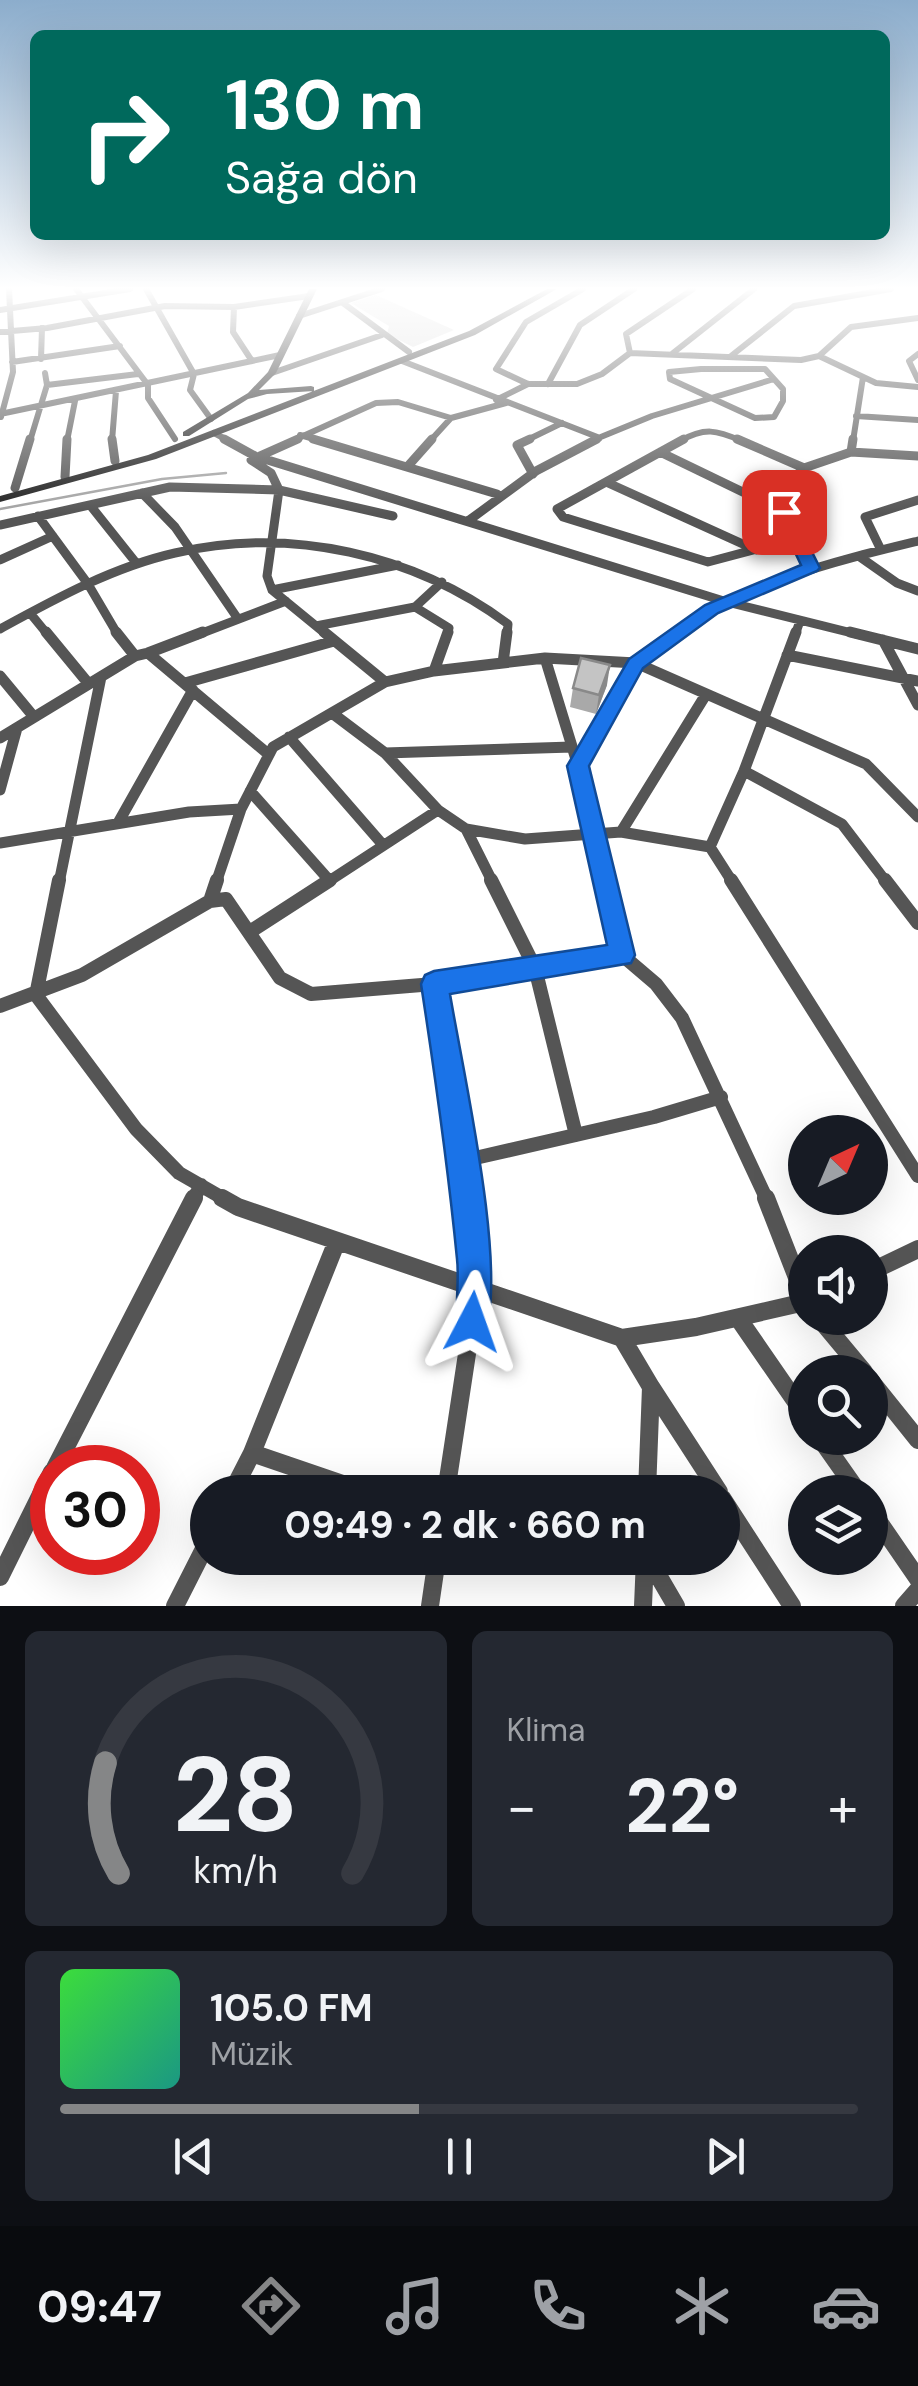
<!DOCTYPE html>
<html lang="tr">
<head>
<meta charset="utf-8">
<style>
	:root { --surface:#171b24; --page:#242831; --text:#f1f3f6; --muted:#9ea1a6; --line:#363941; --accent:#858687 }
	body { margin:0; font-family:"DM Sans",sans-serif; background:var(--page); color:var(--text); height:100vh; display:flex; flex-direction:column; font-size:38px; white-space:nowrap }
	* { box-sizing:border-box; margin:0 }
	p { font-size:32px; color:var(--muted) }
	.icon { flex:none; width:55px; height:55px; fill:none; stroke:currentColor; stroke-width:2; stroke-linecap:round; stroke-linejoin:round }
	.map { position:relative; height:1606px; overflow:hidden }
	.side { display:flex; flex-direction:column; gap:25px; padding:25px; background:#0d0f14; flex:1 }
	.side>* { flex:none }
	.top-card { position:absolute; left:30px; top:30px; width:860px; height:210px; border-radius:15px; box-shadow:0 10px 40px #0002; background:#00695c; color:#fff; overflow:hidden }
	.needle { width:65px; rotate:44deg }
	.controls { position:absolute; left:788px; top:1115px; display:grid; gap:20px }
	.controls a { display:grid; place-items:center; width:100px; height:100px; border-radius:50%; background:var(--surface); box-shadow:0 10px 40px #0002; font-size:50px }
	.speed { position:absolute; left:30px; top:1445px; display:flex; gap:20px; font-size:50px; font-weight:700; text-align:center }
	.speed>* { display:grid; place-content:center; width:130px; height:130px; border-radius:50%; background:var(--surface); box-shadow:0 10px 40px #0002; line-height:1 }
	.speed .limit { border:15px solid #d22; background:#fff; color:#111 }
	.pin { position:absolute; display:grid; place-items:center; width:85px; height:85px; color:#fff; margin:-42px; border-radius:20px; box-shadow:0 5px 15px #0006 }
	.me { position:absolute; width:110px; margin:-55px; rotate:4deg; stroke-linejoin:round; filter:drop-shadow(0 0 8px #0008) }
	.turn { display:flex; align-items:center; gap:35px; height:210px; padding:0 30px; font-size:45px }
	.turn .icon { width:130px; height:130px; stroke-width:2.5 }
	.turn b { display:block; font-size:70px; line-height:85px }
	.big { font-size:75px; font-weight:700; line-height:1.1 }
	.side .widget { flex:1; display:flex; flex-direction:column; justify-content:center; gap:15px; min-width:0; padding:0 35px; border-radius:15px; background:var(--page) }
	.side .dial { align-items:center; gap:0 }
	.dial svg { height:260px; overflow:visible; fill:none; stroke:var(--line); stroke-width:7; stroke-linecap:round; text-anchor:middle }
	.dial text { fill:var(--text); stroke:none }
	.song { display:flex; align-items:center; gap:30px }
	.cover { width:120px; height:120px; border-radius:15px; background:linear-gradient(135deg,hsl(120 70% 55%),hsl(170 70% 35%)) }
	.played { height:10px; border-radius:5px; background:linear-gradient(90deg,var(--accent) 45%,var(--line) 45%) }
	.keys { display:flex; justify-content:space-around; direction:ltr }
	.heat { display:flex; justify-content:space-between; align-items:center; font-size:55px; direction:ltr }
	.side .tiles { flex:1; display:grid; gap:25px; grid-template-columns:1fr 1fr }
	.widget:last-child { grid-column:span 2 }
	.trip { position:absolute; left:190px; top:1475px; width:550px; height:100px; border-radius:50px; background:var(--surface); box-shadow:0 10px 40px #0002; font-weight:700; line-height:100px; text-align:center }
	.menu { display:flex; height:160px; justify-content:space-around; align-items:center; background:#090b0e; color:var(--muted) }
	.menu .icon { width:70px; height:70px }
	.menu .on { color:var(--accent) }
	.menu b { font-size:45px; color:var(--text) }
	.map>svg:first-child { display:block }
	.green { fill:#dcdcdc }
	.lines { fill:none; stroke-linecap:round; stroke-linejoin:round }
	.stream { stroke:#a3a3a3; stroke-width:2.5 }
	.street-far4 { stroke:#555; stroke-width:6 }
	.street-far3 { stroke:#555; stroke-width:9 }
	.street-far2 { stroke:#555; stroke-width:11 }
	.street-far1 { stroke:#555; stroke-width:14 }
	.street { stroke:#555; stroke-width:18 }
	.secondary { fill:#222; fill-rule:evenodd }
	.wall { fill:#a9a9a9 }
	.shaded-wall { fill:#898989 }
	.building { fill:#c4c4c4; stroke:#898989; stroke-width:2.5 }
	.route { fill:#1a73e8; stroke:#114b97; stroke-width:2.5 }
</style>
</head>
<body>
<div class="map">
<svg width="918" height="1606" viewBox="0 0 918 1606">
	<rect width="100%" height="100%" fill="#fff"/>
	<!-- green -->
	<path class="green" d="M376,295L454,330L413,347L387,334L389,326L351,303Z"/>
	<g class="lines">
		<!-- stream -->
		<path class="stream" d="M0,509L162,479L226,473"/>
		<!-- street-far4 -->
		<path class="street-far4" d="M76,289L148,385V398L175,439
			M146,289L194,374L190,390L211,419
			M583,289L526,322L496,369L528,384H577L602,374L630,353L801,360L819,356L876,383L918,387
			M343,303L409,352
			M234,307L233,332L252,361
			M0,310L130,289
			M299,316L382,289
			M0,332L47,328L165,306L234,307L309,296
			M630,353L626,334L693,289
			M673,353L754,289
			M918,354L909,361L918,380
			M731,356L794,306L891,289
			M819,356L851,327L918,318
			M41,359L42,328
			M402,361L600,438
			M12,362L120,346
			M701,369H765L783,389V401L774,417L755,418L670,379L669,372Z
			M272,373L382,335
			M548,384L580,325L634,289
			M47,385L138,374
			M496,400L528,384
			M5,413L280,355
			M856,416L918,420
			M1,417L13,372L9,289
			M214,433L229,441
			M300,435L321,441
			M30,441L47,385L45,373
			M67,441L75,401
			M112,441L116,391
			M292,441L376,403L398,402L451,418
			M430,441L451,418L506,403
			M525,441L562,423
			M591,441L652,416L774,379
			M680,441C705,427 716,430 742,441
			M853,441L863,377"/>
		<!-- street-far3 -->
		<path class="street-far3" d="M112,439L115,461
			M224,439L255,456L727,602L860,635
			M298,439L251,460L271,473L279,490L267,576L272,590L327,635
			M313,439L497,494
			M530,439L517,445L533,474
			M684,439L557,509L563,517L708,562L798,538
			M737,439L804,468
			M660,452L784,512
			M851,452L918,456
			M408,466L432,439
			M65,477L67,439
			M606,482L756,550
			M15,488L30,439
			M142,493L175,527L238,619
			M90,505L137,564
			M38,516L88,584L118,635
			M468,521L536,471L597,439
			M0,525L170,487L279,490L393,516
			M881,550L865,517L918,500
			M860,557L897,583L918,591
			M0,560L53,536
			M811,567L775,496L804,468L851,452L853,439
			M272,590L398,565
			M415,607L449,628L447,635
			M30,613L48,635
			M316,626L415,607L442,582
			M0,629C55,599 113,567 175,553C290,526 414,554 508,624L507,635
			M197,635L286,601
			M675,635C748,582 832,562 918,541
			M795,635L800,621"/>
		<!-- street-far2 -->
		<path class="street-far2" d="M46,632L88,683
			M116,632L135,656L148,653L267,753
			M324,632L385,682
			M850,632L918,649
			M883,640L918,705
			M148,653L203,632
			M787,655L918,681
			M545,658L578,766L605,883
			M503,663L507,632
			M434,671L448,632
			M0,676L34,717
			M185,683L334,641
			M332,713L385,753L438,810L466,829L525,839L621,832L710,847L733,883
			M289,737L383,845
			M0,738L135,656
			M385,753L572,747
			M578,766L636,663L679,632
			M744,771L842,824L887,883
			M0,790L17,728
			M250,791L329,880
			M118,823L193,690
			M466,829L493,883
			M621,832L705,696
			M0,843L189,812L241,809
			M710,847L744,771L796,632
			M59,883L101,677
			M216,883L241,809L273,747L385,682L434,671L545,658L636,663L866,764L918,817
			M326,883L438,810"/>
		<!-- street-far1 -->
		<path class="street-far1" d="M59,880L36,995L136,1129L179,1173L226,1200
			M491,880L535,968L576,1135
			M605,880L622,955L656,984L682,1018L767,1200
			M731,880L918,1176
			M885,880L918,923
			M210,901L217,880
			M251,931L330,880
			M434,984L467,1200
			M0,1006L82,975L210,901L226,899L280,978L311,994L434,984L622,955
			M462,1161L654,1117L721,1097
			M193,1200L201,1185"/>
		<!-- street -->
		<path class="street" d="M222,1198L238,1207L622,1338L696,1327L805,1302
			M766,1198L805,1298
			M870,1272L918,1249
			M738,1318L805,1415
			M819,1318L864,1372
			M622,1338L651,1387L647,1492
			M870,1380L918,1440
			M651,1387L719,1492
			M820,1438L858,1492
			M252,1453L366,1492
			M55,1468L194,1198
			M232,1492L252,1453L337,1241
			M446,1492L477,1288L466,1198
			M722,1498L792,1606
			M870,1509L918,1579
			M648,1558L676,1606
			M0,1577L52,1472
			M175,1606L208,1541
			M430,1606L437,1558
			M643,1606L645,1558
			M904,1606L918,1590"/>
		<!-- secondary -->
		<path class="secondary" d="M309,289H317L276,373L259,390L311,386L314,387V391L267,394L248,399L189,436H183V432L248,393L268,372Z
			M547,289H557L475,335L156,459L0,502V496L148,455L469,331Z"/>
	</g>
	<!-- wall -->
	<path class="wall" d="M607,685L596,714L570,707L573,688Z"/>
	<!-- shaded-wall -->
	<path class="shaded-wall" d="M610,665L607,685L596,714L599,695Z"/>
	<!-- building -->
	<path class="building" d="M581,658L610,665L599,695L573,688Z"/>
	<!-- sky -->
	<linearGradient id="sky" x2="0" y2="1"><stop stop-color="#8cadcc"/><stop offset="0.56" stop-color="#fff"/><stop offset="1" stop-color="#fff" stop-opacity="0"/></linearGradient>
	<rect width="918" height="514" fill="url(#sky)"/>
	<!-- route -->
	<path class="route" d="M784,507L792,512L820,568L817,571L718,613L643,668L589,766L635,955L631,963L450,994C462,1067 509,1273 484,1334L472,1339L460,1334C453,1317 460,1282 457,1259C448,1167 435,1075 421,984L425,975L434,971L607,945L567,766L629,659L705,605L801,565L776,512Z"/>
</svg>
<div class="controls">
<a><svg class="needle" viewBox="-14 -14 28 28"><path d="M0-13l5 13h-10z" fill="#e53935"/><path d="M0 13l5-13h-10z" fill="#9ea1a6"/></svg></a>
<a><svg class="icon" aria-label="sound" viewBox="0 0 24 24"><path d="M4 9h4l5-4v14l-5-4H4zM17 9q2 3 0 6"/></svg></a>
<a><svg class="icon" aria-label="search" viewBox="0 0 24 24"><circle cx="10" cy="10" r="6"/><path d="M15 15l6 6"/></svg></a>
<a><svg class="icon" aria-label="layers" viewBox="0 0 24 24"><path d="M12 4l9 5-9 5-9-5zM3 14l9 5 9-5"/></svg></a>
</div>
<div class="speed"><div class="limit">30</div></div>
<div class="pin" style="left:784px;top:512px;background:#d93025"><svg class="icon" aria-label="arrive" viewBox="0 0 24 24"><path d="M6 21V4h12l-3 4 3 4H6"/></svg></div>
<svg class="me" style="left:472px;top:1322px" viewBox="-20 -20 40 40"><path d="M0-17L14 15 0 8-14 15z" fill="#1a73e8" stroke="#fff" stroke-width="4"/></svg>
<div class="trip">09:49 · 2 dk · 660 m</div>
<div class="top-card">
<div class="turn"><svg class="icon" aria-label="right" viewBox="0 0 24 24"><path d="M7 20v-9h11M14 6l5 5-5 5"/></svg><div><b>130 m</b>Sağa dön</div></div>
</div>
</div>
<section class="side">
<div class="tiles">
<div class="widget dial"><svg viewBox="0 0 100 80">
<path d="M14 69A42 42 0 1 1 86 69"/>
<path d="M14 69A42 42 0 0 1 10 35" stroke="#858687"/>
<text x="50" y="56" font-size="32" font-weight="700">28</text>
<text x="50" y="72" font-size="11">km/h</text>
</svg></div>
<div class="widget"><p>Klima</p>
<div class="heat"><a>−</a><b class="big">22°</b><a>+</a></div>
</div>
<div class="widget">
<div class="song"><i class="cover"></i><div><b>105.0 FM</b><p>Müzik</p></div></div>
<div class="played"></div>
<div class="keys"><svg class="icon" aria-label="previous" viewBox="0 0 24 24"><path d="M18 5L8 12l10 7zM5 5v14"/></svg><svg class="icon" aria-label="pause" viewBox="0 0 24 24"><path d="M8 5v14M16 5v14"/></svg><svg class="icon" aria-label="next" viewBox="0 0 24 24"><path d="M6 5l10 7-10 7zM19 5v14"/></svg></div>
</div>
</div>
</section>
<nav class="menu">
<b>09:47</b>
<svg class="icon on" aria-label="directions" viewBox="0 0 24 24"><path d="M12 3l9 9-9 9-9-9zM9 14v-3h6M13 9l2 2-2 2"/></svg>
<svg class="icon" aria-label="music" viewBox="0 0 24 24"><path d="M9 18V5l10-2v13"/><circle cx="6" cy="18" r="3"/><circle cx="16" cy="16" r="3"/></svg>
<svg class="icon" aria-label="phone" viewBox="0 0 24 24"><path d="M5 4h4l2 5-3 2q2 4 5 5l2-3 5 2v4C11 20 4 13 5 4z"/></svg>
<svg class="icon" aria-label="climate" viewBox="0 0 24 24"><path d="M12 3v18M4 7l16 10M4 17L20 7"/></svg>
<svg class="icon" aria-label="car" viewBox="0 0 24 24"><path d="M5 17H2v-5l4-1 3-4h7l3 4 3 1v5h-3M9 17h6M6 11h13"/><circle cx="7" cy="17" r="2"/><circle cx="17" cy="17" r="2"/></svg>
</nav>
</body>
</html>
